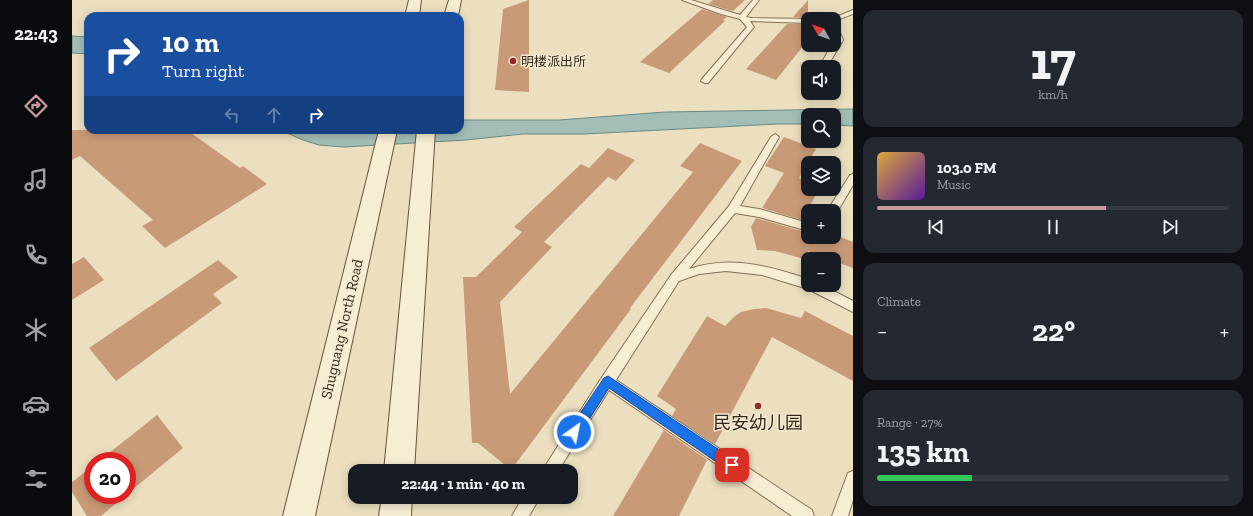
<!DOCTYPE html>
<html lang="en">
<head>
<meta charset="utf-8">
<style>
	:root { --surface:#171b24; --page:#242831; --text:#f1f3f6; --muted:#9ea1a6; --line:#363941; --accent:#c6999b }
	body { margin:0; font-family:"Zilla Slab","Noto Sans SC",serif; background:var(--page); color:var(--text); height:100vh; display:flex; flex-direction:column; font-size:15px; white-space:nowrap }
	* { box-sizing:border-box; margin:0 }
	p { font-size:13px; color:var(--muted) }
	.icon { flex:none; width:22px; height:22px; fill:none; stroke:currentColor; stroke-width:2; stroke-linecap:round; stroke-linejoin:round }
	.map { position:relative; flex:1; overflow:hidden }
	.details { display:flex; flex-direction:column; gap:10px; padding:10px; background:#0d0f14; width:400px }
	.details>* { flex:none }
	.banner { position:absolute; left:12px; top:12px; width:380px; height:122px; border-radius:12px; box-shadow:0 2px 10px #0003; background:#1a4fa0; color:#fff; overflow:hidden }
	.needle { width:26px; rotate:310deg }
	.tools { position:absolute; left:729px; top:12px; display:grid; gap:8px }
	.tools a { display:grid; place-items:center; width:40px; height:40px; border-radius:8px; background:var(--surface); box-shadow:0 2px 10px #0003; font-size:20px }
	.speed { position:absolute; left:12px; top:452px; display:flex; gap:8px; font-size:20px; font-weight:700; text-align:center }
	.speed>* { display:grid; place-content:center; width:52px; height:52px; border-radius:50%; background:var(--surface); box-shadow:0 2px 10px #0003; line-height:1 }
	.speed .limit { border:6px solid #d22; background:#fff; color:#111 }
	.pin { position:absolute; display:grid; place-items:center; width:34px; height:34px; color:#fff; margin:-17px; border-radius:8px; box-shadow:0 2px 6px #0006 }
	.me { position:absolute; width:44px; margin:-22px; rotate:33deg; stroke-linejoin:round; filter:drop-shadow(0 0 3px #0008) }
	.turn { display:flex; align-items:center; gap:14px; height:84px; padding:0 12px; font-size:18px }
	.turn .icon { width:52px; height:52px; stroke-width:2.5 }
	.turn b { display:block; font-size:28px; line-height:34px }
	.lanes { display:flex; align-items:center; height:38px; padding:0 12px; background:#0003; justify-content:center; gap:20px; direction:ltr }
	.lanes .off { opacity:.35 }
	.big { font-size:30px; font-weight:800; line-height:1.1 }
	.details .card { flex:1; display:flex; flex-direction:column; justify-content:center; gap:6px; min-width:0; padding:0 14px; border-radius:12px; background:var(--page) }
	.details .dial { align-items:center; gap:0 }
	.dial b { font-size:52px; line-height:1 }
	.song { display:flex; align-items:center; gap:12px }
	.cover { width:48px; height:48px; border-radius:6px; background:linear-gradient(135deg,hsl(40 70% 55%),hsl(270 70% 35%)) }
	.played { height:4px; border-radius:2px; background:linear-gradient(90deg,var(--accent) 65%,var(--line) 65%) }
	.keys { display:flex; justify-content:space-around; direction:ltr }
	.heat { display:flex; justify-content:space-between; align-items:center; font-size:22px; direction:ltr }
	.charge { height:6px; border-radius:3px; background:linear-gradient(90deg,#34c759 27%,var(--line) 0) }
	.trip { position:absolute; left:276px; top:464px; width:230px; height:40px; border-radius:12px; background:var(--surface); box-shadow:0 2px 10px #0003; font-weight:800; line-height:40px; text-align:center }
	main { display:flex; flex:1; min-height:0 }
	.tabs { display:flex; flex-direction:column; width:72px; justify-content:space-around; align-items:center; background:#090b0e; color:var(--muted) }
	.tabs .icon { width:28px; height:28px }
	.tabs .on { color:var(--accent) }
	.tabs b { font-size:18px; color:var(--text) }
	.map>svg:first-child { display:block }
	.water { fill:#a3beb6; stroke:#6b8b84 }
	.building { fill:#c99a77 }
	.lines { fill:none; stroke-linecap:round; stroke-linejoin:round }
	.service-casing { stroke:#847059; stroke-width:2 }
	.secondary-casing { stroke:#66513c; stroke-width:2 }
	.service { fill:#f7edd3; fill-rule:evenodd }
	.secondary { fill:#f7edd3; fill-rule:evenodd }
	.route { fill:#1a73e8; stroke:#114b97 }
	.poi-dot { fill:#912b2b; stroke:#f4e9cf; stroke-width:1.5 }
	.labels { text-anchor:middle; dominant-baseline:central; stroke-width:3; stroke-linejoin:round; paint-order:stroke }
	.far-poi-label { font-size:13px; fill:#34281d; stroke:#f4e9cf; text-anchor:start }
	.street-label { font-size:15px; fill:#34281d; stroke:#f4e9cf }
	.near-poi-label { font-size:18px; fill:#34281d; stroke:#f4e9cf }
</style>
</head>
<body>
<main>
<nav class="tabs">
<b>22:43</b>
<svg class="icon on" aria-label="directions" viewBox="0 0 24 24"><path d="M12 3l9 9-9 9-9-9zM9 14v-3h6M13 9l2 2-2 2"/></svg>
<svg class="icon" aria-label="music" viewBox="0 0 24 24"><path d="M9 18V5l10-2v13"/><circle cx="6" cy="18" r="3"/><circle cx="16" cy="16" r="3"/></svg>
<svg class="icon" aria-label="phone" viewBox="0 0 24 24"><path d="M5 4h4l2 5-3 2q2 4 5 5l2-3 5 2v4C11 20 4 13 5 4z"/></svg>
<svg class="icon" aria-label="climate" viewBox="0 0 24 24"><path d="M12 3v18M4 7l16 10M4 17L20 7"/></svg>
<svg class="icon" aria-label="car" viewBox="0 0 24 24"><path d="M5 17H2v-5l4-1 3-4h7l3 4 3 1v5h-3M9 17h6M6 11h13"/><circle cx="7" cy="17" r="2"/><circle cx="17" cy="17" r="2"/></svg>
<svg class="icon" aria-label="filters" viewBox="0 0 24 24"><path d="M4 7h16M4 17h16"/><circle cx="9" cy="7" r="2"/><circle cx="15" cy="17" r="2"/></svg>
</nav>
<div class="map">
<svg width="781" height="516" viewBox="0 0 781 516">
	<rect width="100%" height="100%" fill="#ecdfc0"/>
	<!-- water -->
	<path class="water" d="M0,36L16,37V54L0,53Z
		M781,109V126L762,125V115H736V124H706L512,134H451L394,140L272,147L247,145L231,140L208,130H388V120H487L593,112Z"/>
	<!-- building -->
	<path class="building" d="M457,0V92L423,90L431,9Z
		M641,0H673L661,11L636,4Z
		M736,0V18L721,17Z
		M630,9L655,17L651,20L653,21L597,73L568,62Z
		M715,24H736V40L704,80L674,69Z
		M0,130H115L168,168L171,166L195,184L93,248L70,226L81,220L8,156L0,160Z
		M712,137L744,149L727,178L736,182V189H747L730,220L690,208L712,173L693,166Z
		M628,143L670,161L558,308L559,309L439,470L406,443H400L391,277H404L450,232L442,227L509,164L517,168L536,148L563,160L544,181L536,177L472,242L480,247L428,302L438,394L621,172L608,166Z
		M684,218L736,233V237H748L763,242L766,236L781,242V268L762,261V259H757L736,251V260L703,251L685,250L679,227Z
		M12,257L32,280L0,300V264Z
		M146,260L166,277L141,294L150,303L44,381L17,348Z
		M694,308L729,318L733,311L781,336V381L700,337L643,444L600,416L604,409L585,396L635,316L653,326L663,316L669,312L682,309Z
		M85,415L111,448L55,494V461H27Z
		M592,430L635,460L607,516H541Z
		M21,466V495H54L29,516H15L0,492V482Z"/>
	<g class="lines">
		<defs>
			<path id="service" d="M610,0H619L668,15L681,0H687L674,17L680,18L736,19V23L678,21L682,27L681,28L636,83H633L629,81L630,79L675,27L668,19L649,14Z
				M781,10V14L762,21V19H759Z
				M762,24L765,26L771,40L755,67H747L760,45H762L763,40Z
				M703,134L707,137L668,206L687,209L736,223V231L687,217L663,213L617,269C658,255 697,266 736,279V285H750L781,301V312L736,289L690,275L654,271L627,274L607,281L544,380L740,510L742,516H720L537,390L486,471H470L530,377L599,275L657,206L699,137Z
				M781,174V185L764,214H762V211H755L778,175Z
				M781,471V500L776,516H760L776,473Z
				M451,497H468L457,516H440Z"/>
			<path id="secondary" d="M337,0H349L347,16H333Z
				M377,0H389L386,16H372Z
				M307,130H325L243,516H211Z
				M345,130H363L342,471H312Z
				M310,497H340L339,516H307Z"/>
		</defs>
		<!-- service casing -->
		<use href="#service" class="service-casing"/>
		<!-- secondary casing -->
		<use href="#secondary" class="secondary-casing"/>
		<!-- service -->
		<use href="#service" class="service"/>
		<!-- secondary -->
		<use href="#secondary" class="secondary"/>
	</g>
	<!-- route -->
	<path class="route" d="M536,376L664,461L666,465L664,470L660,471L656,470L537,388L506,437L502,438L498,437L496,432L498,428L532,378Z"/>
	<!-- markers -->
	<g class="poi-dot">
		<circle cx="441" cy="61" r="4"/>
		<circle cx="686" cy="406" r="4"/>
	</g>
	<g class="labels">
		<!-- far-poi labels -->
		<g class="far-poi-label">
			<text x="449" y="61">明楼派出所</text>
		</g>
		<!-- street labels -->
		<g class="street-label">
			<text transform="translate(270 329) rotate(-77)">Shuguang North Road</text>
		</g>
		<!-- near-poi labels -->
		<g class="near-poi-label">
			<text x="686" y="423">民安幼儿园</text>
		</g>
	</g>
</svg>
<div class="tools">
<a><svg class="needle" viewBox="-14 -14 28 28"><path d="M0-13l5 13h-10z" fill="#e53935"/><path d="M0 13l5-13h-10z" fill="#9ea1a6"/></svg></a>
<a><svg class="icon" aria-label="sound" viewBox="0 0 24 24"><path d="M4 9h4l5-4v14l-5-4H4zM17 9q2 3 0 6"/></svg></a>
<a><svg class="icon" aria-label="search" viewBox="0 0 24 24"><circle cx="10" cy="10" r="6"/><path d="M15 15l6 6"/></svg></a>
<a><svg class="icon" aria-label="layers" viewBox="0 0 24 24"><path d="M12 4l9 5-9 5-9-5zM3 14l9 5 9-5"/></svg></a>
<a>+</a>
<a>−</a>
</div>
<div class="speed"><div class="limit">20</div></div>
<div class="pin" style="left:660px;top:465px;background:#d93025"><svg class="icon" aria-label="arrive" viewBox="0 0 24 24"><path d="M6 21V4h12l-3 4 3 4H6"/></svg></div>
<svg class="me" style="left:502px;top:432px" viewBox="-20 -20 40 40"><circle r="17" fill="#1a73e8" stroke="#fff" stroke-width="3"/><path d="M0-11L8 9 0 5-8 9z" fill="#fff"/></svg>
<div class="trip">22:44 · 1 min · 40 m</div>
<div class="banner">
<div class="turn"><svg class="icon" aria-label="right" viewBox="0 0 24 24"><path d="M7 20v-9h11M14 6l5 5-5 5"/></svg><div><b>10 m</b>Turn right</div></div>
<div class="lanes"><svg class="icon off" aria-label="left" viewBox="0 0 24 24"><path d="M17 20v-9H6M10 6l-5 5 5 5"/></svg><svg class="icon off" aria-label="ahead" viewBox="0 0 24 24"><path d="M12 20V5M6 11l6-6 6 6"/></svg><svg class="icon" aria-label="right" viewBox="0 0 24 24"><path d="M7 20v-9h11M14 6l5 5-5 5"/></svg></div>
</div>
</div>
<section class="details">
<div class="card dial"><b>17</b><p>km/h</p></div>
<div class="card">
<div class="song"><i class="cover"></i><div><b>103.0 FM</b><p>Music</p></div></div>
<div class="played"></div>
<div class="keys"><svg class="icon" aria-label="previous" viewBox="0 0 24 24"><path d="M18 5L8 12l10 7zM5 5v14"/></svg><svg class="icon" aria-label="pause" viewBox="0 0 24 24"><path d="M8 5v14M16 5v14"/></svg><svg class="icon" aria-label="next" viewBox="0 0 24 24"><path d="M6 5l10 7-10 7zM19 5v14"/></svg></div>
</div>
<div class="card"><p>Climate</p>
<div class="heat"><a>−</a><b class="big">22°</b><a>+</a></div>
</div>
<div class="card"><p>Range · 27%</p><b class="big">135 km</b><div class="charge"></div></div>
</section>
</main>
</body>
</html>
